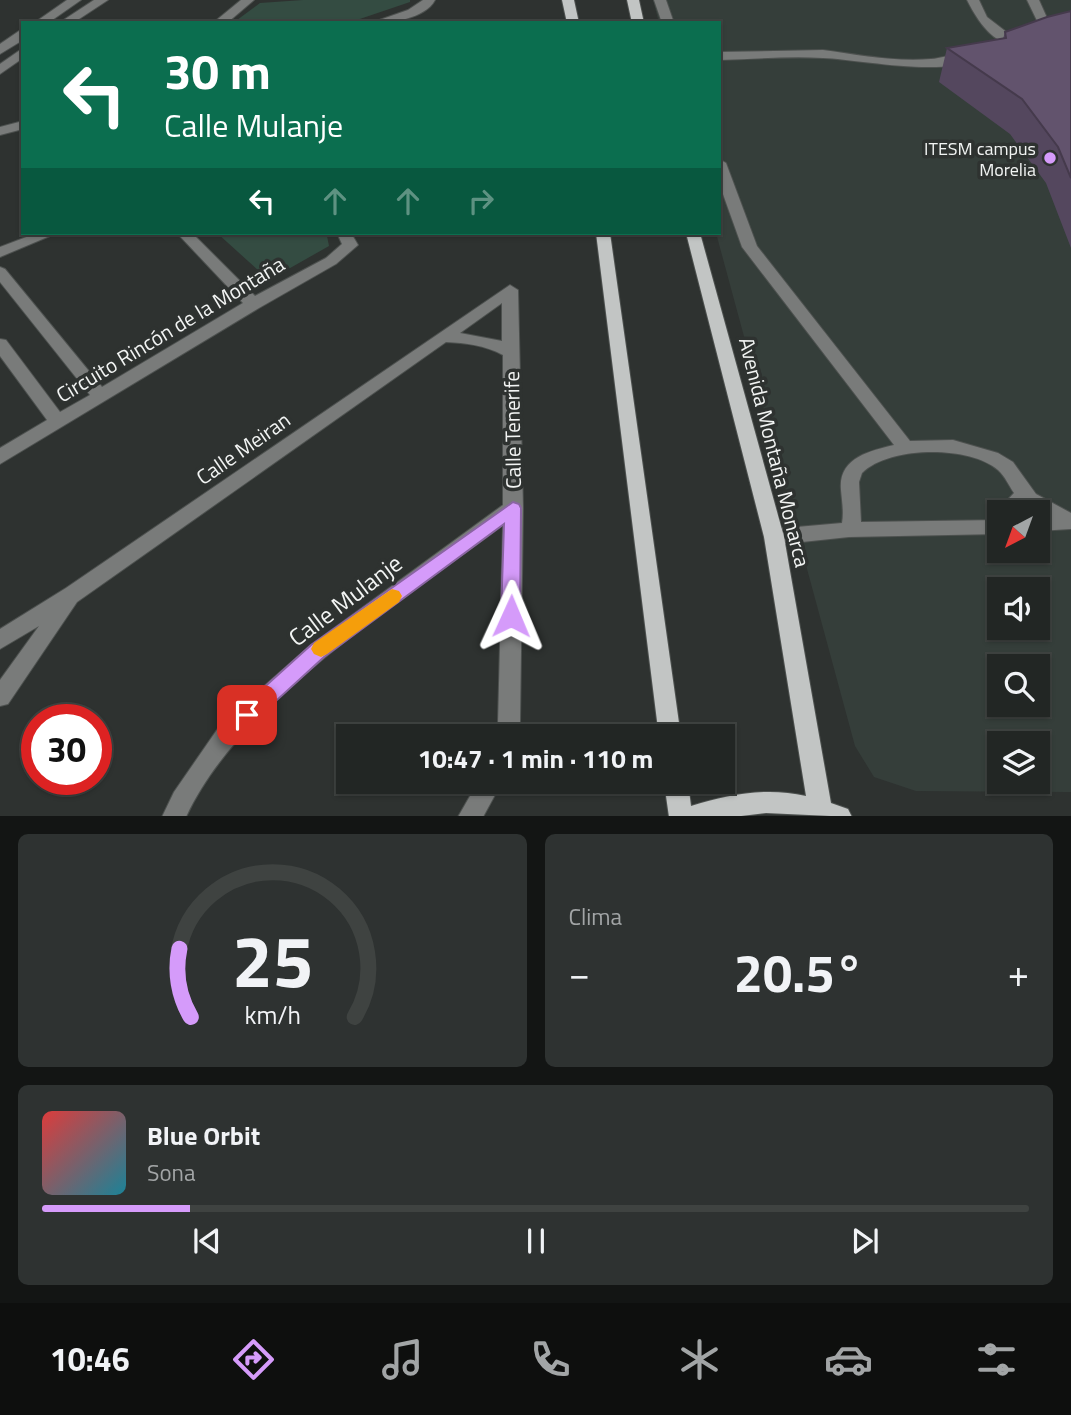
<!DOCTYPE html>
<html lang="es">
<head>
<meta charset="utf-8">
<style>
	:root { --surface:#222624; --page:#2e3231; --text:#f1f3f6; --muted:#a2a5a6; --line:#3f4341; --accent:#d59bfa }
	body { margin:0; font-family:"Titillium Web",sans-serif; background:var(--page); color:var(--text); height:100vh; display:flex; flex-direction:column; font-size:26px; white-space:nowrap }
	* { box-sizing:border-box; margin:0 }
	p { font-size:23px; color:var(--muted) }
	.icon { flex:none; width:38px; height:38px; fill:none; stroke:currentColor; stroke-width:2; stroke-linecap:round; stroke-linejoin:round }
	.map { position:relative; height:816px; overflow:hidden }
	.sheet { display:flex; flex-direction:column; gap:18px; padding:18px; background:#131514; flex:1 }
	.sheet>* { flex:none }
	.hud { position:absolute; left:21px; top:21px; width:700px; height:214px; border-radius:0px; box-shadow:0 2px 5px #0004,0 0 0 2px var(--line); background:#0b6e4f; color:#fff; overflow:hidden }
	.needle { width:46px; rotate:221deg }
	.tools { position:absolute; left:987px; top:500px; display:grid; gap:14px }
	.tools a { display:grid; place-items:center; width:63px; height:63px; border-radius:0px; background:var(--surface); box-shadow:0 2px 5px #0004,0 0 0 2px var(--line); font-size:35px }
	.speed { position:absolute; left:21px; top:704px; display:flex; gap:14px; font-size:35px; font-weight:700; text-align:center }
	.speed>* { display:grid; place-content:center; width:91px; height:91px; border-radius:50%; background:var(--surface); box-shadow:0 2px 5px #0004,0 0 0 2px var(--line); line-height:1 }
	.speed .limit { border:10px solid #d22; background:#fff; color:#111 }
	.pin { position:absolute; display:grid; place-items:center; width:60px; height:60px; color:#fff; margin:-30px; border-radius:14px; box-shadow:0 4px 10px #0006 }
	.me { position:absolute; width:77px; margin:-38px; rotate:1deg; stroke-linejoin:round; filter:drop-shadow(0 0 5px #0008) }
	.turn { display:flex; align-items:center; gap:24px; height:147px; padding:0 28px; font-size:32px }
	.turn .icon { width:91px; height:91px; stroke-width:2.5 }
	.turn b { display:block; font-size:49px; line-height:60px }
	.lanes { display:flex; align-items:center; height:66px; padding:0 28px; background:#0003; justify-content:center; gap:35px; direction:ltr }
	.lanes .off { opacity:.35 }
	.big { font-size:52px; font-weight:700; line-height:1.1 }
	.sheet .card { flex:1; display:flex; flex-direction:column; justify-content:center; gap:10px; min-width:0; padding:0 24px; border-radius:10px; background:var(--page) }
	.sheet .dial { align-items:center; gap:0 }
	.dial svg { height:182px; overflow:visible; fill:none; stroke:var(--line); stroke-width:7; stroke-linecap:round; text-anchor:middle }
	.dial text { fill:var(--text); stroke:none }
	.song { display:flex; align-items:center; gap:21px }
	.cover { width:84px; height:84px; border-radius:10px; background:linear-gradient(135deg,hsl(0 70% 55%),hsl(190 70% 35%)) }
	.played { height:7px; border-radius:4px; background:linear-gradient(90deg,var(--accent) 15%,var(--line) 15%) }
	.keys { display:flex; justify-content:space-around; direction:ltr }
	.heat { display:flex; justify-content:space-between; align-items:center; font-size:38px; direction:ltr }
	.sheet .tiles { flex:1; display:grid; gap:18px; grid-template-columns:1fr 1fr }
	.card:last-child { grid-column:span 2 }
	.trip { position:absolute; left:336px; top:724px; width:399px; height:70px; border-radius:0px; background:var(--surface); box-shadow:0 2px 5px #0004,0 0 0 2px var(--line); font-weight:700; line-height:70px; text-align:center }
	.tab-bar { display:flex; height:112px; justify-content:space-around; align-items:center; background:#0e0f0e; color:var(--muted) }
	.tab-bar .icon { width:49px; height:49px }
	.tab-bar .current { color:var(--accent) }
	.tab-bar b { font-size:32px; color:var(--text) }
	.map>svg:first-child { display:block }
	.built { fill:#353e3a; fill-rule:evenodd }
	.green { fill:#344c42 }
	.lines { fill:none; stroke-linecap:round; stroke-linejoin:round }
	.minor-casing { stroke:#4d514f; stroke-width:2 }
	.major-casing { stroke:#4d514f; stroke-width:2 }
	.minor { fill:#797b7a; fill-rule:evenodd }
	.major { fill:#c2c5c4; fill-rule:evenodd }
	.wall { fill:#54475e }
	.building { fill:#62536d; stroke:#453a4c; stroke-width:2 }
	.route { fill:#d59bfa; stroke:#8a65a2; stroke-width:2 }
	.slow { fill:#f59e0b }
	.poi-dot { fill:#d59bfa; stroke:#2e3230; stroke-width:2.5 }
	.labels { text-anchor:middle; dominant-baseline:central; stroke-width:7; stroke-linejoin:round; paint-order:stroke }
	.far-poi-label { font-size:18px; fill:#f2f4f3; stroke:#2e3230; text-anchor:end }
	.street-label { font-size:21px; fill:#f2f4f3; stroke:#2e3230 }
	.near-street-label { font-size:24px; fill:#f2f4f3; stroke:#2e3230 }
</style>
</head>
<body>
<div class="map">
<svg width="1071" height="817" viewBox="0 0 1071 817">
	<rect width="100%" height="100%" fill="#2e3230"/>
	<!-- built -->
	<path class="built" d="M653,0H1071V792L916,791L874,777L855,746L716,233H719V23H659ZM999,513H1038V551H999ZM999,590H1038V628H999ZM999,667H1038V705H999ZM999,744H1038V782H999Z"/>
	<!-- green -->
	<path class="green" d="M303,0H410V2L348,23H233L260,3Z
		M217,233H322L327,236L329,246L269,280Z"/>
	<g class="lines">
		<defs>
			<path id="minor" d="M67,0H81L48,23H34Z
				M94,0H108L73,23H59Z
				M241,0H254L227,23H213Z
				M423,0H435C425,19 390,23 371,23L408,10Z
				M654,0H666L674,23H662Z
				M967,0H979L987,17L1013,37V43C992,45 975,16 967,0Z
				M1027,0H1039L1052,29L1050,31H1042Z
				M19,31H23V40L0,54V44Z
				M23,48V58L0,74V64Z
				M823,50C859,55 895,62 931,59C944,58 963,50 973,58C948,78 856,59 823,58C789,56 754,59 719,60V52Z
				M23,121V129L0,135V127Z
				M719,159L726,163L757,246L910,441L953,440L998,453L1013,462L1036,494L1071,513V529L1038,531V517L1042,516L1025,505L1017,513H999L998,518L995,513L1014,493C1009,486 1005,476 998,470C969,445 889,446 862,473L859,482L861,522L999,520V534L849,537L774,545L767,542L764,537L767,532L774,529L842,523C844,512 842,502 841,490C838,458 869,451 894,445L742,247L719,183Z
				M37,233H57L0,257V247Z
				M177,233H192L255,296L326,258L342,244L337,233H351L358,245L336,264L259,308L0,464V448L47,420L0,356V339L6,340L60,412L90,395L0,282V267L5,269L102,387L243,303Z
				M510,285L518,290L523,508L520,723L516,737H494L498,723L503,525C402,601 239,701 186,817H162L174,792L221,724L311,645L503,505V355C484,345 466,343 446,342L77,602L8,704L0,706V680L39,626L0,649V629L66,588ZM502,303V341L460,333Z
				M478,782H502L483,817H458Z"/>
			<path id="major" d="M562,0H574L579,23H567Z
				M627,0H639L644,23H632Z
				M596,233H610L681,737H659Z
				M686,233H700L784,537L831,803L848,809L852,817L766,813L733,817H669L664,782H688L691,806C729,794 767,787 806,796L764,537Z"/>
		</defs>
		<!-- minor casing -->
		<use href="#minor" class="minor-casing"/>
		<!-- major casing -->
		<use href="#major" class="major-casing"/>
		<!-- minor -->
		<use href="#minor" class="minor"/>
		<!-- major -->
		<use href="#major" class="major"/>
	</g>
	<!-- wall -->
	<path class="wall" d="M1071,11V248L1046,183L1010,134L939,82L947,48L1003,39L1005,32Z"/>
	<!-- building -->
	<path class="building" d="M1071,11V178L1058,147L1022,99L947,48L1006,38L1005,32L1047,17Z"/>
	<!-- route -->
	<path class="route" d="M513,502L519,504L521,508L520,616L517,621L511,624L504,621L501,616L504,524L324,657L254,721L247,724L240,721L237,715L240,709L311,645Z"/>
	<!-- slow -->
	<path class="slow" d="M392,589L399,591L402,596L399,602L327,654L321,657L314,654L311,649L314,643Z"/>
	<!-- markers -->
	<circle class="poi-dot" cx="1050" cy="158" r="7"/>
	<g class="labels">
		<!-- far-poi labels -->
		<g class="far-poi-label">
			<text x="1036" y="148">ITESM campus<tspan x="1036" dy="21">Morelia</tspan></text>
		</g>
		<!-- street labels -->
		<g class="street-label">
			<text transform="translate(170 329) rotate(-31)">Circuito Rincón de la Montaña</text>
			<text transform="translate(512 430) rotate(-91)">Calle Tenerife</text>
			<text transform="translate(243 448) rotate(-35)">Calle Meiran</text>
			<text transform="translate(775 452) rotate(76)">Avenida Montaña Monarca</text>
		</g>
		<!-- near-street labels -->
		<g class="near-street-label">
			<text transform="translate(345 600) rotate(-37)">Calle Mulanje</text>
		</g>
	</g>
</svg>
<div class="tools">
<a><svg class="needle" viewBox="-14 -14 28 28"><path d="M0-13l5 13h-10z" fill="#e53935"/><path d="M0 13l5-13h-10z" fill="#a2a5a6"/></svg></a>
<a><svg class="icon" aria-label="sound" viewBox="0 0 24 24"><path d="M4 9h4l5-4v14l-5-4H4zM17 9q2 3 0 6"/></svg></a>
<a><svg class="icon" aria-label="search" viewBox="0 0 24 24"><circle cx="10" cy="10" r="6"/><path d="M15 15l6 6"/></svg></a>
<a><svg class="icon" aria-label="layers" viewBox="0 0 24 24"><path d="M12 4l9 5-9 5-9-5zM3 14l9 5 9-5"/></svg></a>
</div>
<div class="speed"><div class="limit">30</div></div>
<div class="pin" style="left:247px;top:715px;background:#d93025"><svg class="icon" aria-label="arrive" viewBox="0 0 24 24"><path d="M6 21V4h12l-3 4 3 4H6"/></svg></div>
<svg class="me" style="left:511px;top:616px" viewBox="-20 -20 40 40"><path d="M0-17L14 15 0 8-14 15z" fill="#d59bfa" stroke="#fff" stroke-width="4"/></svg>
<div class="trip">10:47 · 1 min · 110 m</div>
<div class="hud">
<div class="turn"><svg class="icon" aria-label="left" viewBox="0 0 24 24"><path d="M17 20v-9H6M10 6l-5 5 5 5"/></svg><div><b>30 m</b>Calle Mulanje</div></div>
<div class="lanes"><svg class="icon" aria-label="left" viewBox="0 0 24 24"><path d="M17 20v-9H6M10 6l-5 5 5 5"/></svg><svg class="icon off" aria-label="ahead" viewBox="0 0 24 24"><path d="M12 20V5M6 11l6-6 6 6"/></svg><svg class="icon off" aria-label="ahead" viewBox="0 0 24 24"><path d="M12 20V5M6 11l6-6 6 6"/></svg><svg class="icon off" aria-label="right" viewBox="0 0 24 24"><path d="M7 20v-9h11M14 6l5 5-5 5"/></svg></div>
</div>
</div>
<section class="sheet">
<div class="tiles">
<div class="card dial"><svg viewBox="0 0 100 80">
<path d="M14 69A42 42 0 1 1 86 69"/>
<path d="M14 69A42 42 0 0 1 9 39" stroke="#d59bfa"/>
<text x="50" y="56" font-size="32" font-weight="700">25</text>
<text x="50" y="72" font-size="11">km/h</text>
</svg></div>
<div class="card"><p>Clima</p>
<div class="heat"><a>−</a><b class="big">20.5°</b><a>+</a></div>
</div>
<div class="card">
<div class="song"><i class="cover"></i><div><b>Blue Orbit</b><p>Sona</p></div></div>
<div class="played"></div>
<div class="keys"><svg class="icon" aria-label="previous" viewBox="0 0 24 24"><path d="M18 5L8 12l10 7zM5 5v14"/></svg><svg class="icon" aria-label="pause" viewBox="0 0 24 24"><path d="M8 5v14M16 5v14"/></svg><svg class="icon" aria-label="next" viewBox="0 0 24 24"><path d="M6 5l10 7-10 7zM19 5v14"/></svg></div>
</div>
</div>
</section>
<nav class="tab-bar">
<b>10:46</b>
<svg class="icon current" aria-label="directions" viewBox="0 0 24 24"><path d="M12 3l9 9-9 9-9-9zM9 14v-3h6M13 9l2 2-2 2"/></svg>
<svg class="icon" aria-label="music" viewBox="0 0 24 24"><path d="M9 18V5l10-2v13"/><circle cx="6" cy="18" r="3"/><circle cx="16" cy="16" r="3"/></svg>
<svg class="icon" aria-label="phone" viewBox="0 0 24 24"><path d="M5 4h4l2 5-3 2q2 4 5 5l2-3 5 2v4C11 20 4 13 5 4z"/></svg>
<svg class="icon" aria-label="climate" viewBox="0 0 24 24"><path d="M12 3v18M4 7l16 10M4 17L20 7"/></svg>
<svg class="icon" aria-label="car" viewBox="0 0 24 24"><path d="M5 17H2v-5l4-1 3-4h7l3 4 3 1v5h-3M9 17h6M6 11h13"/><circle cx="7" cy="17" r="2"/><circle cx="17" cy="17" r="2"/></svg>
<svg class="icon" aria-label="filters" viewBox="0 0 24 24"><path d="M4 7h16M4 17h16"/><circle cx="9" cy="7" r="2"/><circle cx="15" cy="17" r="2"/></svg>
</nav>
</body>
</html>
